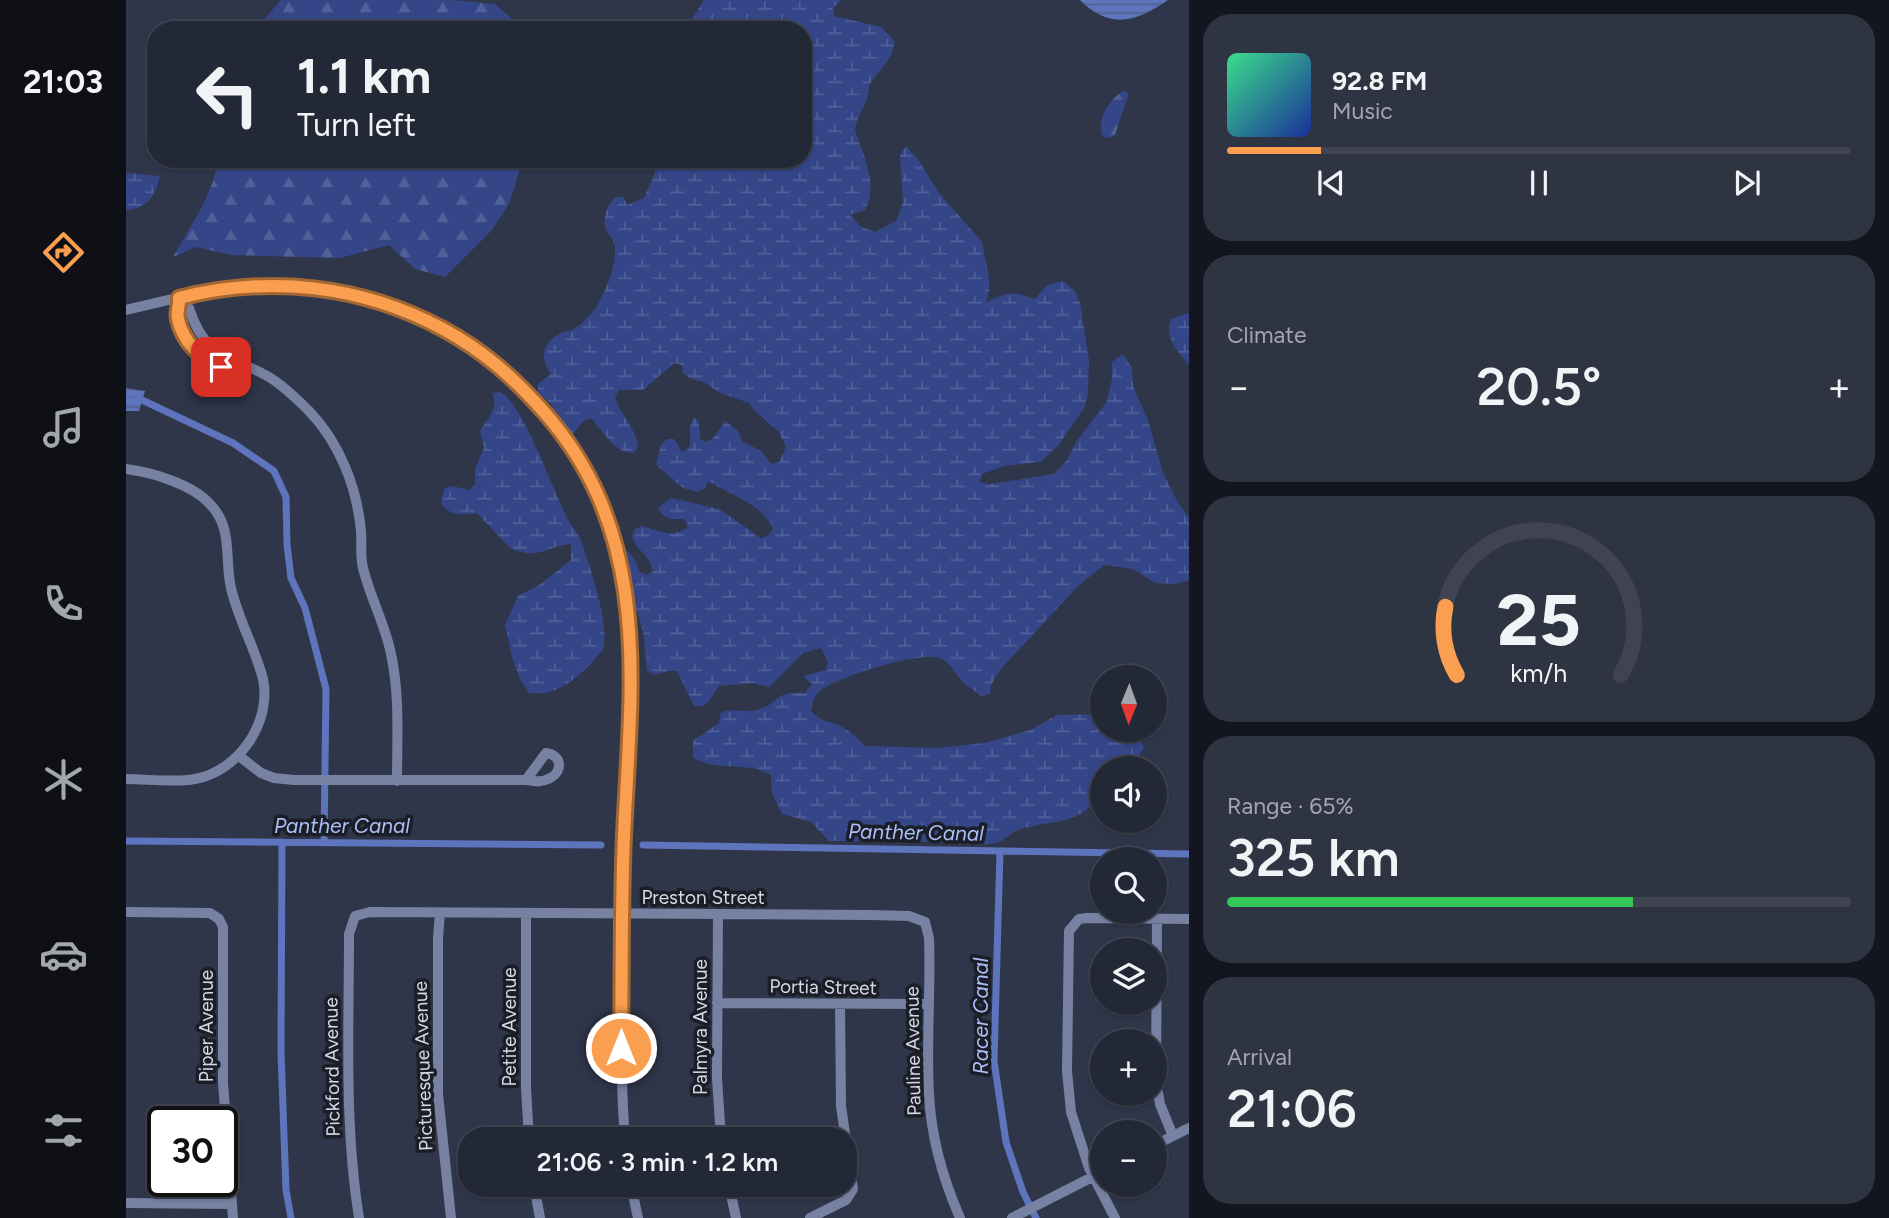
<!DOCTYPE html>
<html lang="en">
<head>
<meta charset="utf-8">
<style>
	:root { --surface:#232837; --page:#2f3442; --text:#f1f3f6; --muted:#a3a6ad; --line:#404452; --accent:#fa9f4f }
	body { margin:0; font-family:Figtree,sans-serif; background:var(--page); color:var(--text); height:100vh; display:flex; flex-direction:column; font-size:26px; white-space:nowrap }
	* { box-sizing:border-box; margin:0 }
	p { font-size:23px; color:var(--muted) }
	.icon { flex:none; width:38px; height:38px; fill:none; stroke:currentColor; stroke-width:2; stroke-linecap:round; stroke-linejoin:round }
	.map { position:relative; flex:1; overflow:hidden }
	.panel { display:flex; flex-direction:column; gap:14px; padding:14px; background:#13161e; width:700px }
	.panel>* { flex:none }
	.guide { position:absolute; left:21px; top:21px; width:665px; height:147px; border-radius:28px; box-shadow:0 2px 5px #0004,0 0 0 2px var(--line); background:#232837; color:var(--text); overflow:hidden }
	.needle { width:46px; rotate:181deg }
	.tools { position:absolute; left:964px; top:665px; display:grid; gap:14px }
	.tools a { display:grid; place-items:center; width:77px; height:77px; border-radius:50%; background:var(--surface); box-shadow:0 2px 5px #0004,0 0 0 2px var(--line); font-size:35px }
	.speed { position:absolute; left:21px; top:1106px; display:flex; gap:14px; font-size:35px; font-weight:700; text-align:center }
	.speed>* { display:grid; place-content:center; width:91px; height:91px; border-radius:50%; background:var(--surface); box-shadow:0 2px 5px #0004,0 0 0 2px var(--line); line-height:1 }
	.speed .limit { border:4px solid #111; border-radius:10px; background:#fff; color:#111 }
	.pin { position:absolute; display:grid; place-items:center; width:60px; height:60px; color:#fff; margin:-30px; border-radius:14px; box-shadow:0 4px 10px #0006 }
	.me { position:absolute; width:77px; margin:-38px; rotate:0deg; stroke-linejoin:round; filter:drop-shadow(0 0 5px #0008) }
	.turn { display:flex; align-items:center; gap:24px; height:147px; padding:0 35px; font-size:32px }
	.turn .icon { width:91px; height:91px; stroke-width:2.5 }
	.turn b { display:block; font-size:49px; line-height:60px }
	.big { font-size:52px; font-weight:600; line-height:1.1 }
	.panel .card { flex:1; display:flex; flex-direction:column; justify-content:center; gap:10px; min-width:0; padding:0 24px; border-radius:28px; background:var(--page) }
	.panel .dial { align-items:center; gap:0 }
	.dial svg { height:182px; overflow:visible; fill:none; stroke:var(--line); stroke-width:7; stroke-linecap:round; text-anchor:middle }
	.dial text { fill:var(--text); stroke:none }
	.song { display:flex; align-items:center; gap:21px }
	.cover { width:84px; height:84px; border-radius:10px; background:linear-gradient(135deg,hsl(150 70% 55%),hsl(230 70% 35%)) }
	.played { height:7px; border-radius:4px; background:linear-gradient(90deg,var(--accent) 15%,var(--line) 15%) }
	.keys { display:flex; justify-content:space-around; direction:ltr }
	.heat { display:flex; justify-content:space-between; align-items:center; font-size:38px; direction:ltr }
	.charge { height:10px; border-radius:5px; background:linear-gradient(90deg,#34c759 65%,var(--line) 0) }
	.trip { position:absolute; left:332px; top:1127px; width:399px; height:70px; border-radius:28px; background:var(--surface); box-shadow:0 2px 5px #0004,0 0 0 2px var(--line); font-weight:600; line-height:70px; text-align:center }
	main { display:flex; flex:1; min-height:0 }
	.tab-bar { display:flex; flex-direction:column; width:126px; justify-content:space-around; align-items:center; background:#0e1016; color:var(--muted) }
	.tab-bar .icon { width:49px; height:49px }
	.tab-bar .on { color:var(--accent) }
	.tab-bar b { font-size:32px; color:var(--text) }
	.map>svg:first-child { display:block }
	.forest { fill:url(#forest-firs) }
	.wetland { fill:url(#wetland-marsh) }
	.water { fill:url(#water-rules) }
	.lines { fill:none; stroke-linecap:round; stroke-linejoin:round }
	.canal { stroke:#5e74bc; stroke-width:7 }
	.minor { stroke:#7782a3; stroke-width:10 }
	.route-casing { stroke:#a26733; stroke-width:18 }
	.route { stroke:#fa9f4f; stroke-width:12 }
	.labels { text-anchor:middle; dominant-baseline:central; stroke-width:7; stroke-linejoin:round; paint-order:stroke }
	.street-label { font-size:19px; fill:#d5d9e6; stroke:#1b1e26 }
	.water-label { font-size:21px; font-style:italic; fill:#abbffa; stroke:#1b1e26 }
</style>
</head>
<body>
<main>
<nav class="tab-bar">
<b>21:03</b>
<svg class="icon on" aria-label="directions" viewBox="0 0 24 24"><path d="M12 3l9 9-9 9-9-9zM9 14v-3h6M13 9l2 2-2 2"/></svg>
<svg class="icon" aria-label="music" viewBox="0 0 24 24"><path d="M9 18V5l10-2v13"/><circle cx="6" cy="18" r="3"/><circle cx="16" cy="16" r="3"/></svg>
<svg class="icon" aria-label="phone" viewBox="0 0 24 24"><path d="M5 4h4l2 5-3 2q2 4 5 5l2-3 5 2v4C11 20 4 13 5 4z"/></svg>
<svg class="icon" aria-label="climate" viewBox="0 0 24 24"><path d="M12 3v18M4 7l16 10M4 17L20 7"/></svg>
<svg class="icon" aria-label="car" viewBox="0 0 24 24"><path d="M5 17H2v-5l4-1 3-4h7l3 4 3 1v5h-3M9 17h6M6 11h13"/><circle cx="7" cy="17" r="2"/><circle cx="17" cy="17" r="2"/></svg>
<svg class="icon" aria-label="filters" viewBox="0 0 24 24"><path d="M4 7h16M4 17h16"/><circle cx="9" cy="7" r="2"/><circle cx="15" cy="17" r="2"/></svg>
</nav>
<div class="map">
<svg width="1063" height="1218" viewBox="0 0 1063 1218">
	<defs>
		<pattern id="forest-firs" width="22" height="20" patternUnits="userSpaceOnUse" patternTransform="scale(1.75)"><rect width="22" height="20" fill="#344688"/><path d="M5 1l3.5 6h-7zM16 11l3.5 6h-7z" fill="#506099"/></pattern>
		<pattern id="wetland-marsh" width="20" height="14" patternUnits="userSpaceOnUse" patternTransform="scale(1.75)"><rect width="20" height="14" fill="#344688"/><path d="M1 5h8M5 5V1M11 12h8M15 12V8" fill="none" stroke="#506099"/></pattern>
		<pattern id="water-rules" width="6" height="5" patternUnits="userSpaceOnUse" patternTransform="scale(1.75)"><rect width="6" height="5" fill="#5e74bc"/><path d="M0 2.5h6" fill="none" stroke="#52608c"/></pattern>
	</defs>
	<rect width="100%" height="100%" fill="#2f3649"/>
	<!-- forest -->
	<path class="forest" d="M155,0H327L369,4L399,30H129Z
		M998,91L1003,93L989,135L985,138L977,137C969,122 984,97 998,91Z
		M92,159H397L383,204L365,231L319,277L289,269L263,245L214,258L105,255L70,247L47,257L76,207L88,179Z"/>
	<!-- wetland -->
	<path class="wetland" d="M578,0H716L707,8L708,16L755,27L769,41L765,56L743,85C744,101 731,114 729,130C737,154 753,185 739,210L724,215L734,226L749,232L770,221L777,202L774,155L780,146L791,158L813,193L856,242L863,277V290L860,302C883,293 883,290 909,299L921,285L937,281L949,291L954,303L963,360L962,394L958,408L932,446L914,462L878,466L856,474L854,482L864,484L928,474L941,460L950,442L980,403L986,380V362L997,354L1006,368L1007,386L1022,420L1037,473L1052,503L1063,517V580L1049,584L1029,583L1007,569L978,565L951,587L873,671L865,685L864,694L856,696C847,690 837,684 831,675C827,669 823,663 816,659C799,649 708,677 693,692C687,698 686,703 685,711C694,722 705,721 716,727C725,732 732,738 739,746L812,748L858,743L904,730L931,715L976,714V730C999,730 1009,724 1018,748L1012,757L999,760L990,768H976C976,823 938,819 898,828C887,830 880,840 870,843C857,846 839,843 827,842C785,842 744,841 703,841L685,822L656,814L646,793L645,775C621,760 590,773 567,757V741L593,723L595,712C608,708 621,714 634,709C656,701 648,691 679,693L686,684L677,676L700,670L702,662L695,648L677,653L643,687L626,683L593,686C585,696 584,708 568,706L551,671H543L528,675L521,671L517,631L494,554L497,547L508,558L514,572L521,575L527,571C523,553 509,550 506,536L509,529L516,526C534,531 545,539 562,527L558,519C546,519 539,521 532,508L545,498L593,509L635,538L643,535L647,529C637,505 607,496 586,483L581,482L579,488L572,492L557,488L530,465L535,445L541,439H548L556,452L563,448C566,437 561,428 568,417L573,423L574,439L580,442L587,438L599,421L612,431L616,441L635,451L645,464L653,462L660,447L653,432L628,410L623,403L592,392L580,383L564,378L557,373L556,365L548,363L517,390H493L489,397C494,415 510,427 512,447L508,453C488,453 477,431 465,418L457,421L447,434L439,433L425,404L412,392V384L425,374C414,358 415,345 433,334C437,331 443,332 448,329C457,323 468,312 473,302C482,286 491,263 489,245C488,240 483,236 481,231C475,219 481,206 489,197H497L501,205L518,198L529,173L530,159H677V30H626L623,26L611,30H559Z
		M0,173L34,176C29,196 22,209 0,210Z
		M1063,313V365C1051,350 1038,339 1045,319Z
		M374,392C396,402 428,492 441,518C445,526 452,532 455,541C464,568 484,623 477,650C457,673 435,697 403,693L394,679L386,657L379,625L392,596L413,585L445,560V544C420,546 412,561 384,548L351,513C335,515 325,517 315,503L318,488L326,486L343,490L349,485V469L358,448L354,431C362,417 373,410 366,393Z"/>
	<!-- water -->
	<path class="water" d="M954,0H1042C1011,21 985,31 954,0Z
		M0,388L19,391L13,411H0Z"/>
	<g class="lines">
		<!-- canal -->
		<path class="canal" d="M0,402L16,400L107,443L148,471L160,497L161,545L165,578L179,608L200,689L198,843
			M0,841L475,845
			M156,842L155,1053L160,1190L165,1218
			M517,845L1063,854
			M874,851L868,1061L880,1142L897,1192L910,1218"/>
		<!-- minor -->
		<path class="minor" d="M53,299C54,307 50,313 52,321C61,354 87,372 121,366
			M54,304L63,308C79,358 102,354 143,377C158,386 171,399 183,411C214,443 231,488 235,531C236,543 234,557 237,568C244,597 259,624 265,654C274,695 271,739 271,781
			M0,310C39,301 79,290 119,286C201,280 287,302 354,352C440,416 490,505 503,612C511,685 501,762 498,836C496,887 496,937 496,988C495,1038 495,1089 499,1139
			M0,469C25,472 65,484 83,503C108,528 98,558 105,588C112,619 129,648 137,679C146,722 113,771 69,779C48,783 22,779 0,779
			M113,756L135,773L148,778L168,780H400L420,753C437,755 437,773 422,779C415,783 407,781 400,780
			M0,912L84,913L93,919L97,927V1082L107,1218
			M314,913L312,938V1094L325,1218
			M400,914V1088L403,1139
			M592,915L591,1078L595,1139
			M1031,919L1030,1082L1034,1104L1047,1136
			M591,1003L803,1004
			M1029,1145L1063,1128
			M408,1185L414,1218
			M505,1185L512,1218
			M603,1185L610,1218
			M0,1203L104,1204
			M233,1218C218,1124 223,1029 223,934L229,916L244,912L746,915L783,916L799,922L803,938C805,990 800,1042 803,1094C805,1136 817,1179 834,1218
			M684,1218L720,1200L727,1189L715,1106L714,1004
			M886,1218L976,1172
			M989,1218L963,1168L945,1112L941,1071L943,931L953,919L961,918L1063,919"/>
	</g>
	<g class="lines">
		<defs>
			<path id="route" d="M95,367C75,359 57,342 52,319C50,312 54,305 53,298C142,275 236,285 317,329C358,351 388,378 419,413C527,537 505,683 498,835C495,906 496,977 495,1048"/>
		</defs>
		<!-- route casing -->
		<use href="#route" class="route-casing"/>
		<!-- route -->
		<use href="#route" class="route"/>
	</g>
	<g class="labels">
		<!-- street labels -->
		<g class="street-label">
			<text x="577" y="897">Preston Street</text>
			<text transform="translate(697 987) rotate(1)">Portia Street</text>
			<text transform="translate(80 1026) rotate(-90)">Piper Avenue</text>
			<text transform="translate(383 1027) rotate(-90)">Petite Avenue</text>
			<text transform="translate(574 1027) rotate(-90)">Palmyra Avenue</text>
			<text transform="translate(787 1051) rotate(-91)">Pauline Avenue</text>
			<text transform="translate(297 1066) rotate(-92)">Picturesque Avenue</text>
			<text transform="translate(206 1067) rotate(-91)">Pickford Avenue</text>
		</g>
		<!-- water labels -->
		<g class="water-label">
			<text x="216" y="825">Panther Canal</text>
			<text transform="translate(790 832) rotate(1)">Panther Canal</text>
			<text transform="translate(854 1016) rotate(-90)">Racer Canal</text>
		</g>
	</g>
</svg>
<div class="tools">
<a><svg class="needle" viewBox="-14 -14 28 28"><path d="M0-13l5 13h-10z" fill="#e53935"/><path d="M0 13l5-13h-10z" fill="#a3a6ad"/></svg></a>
<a><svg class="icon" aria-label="sound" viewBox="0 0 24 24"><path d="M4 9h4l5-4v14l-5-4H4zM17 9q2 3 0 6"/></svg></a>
<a><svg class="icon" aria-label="search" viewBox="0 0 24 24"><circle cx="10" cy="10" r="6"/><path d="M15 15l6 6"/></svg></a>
<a><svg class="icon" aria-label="layers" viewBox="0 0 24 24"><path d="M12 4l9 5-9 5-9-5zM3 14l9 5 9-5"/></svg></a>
<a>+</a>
<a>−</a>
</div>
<div class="speed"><div class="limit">30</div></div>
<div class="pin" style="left:95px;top:367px;background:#d93025"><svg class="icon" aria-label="arrive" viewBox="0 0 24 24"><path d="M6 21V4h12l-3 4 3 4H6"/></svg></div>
<svg class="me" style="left:495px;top:1048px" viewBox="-20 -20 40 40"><circle r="17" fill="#fa9f4f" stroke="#fff" stroke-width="3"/><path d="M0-11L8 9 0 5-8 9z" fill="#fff"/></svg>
<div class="trip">21:06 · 3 min · 1.2 km</div>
<div class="guide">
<div class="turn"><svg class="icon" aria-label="left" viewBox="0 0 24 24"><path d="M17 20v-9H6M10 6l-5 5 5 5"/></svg><div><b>1.1 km</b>Turn left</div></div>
</div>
</div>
<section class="panel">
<div class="card">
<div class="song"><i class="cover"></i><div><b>92.8 FM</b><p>Music</p></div></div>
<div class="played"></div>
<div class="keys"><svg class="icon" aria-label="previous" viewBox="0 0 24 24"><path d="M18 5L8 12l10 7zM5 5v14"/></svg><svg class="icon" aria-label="pause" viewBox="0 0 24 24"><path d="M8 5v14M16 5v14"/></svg><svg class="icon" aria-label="next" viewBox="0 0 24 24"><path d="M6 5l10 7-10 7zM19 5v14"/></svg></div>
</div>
<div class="card"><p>Climate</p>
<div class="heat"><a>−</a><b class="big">20.5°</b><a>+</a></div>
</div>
<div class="card dial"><svg viewBox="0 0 100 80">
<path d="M14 69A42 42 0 1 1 86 69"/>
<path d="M14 69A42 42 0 0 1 9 39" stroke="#fa9f4f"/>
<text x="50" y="56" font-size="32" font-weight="700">25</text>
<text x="50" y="72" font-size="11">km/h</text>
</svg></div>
<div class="card"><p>Range · 65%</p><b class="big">325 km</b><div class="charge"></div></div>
<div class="card"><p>Arrival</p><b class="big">21:06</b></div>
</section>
</main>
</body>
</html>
